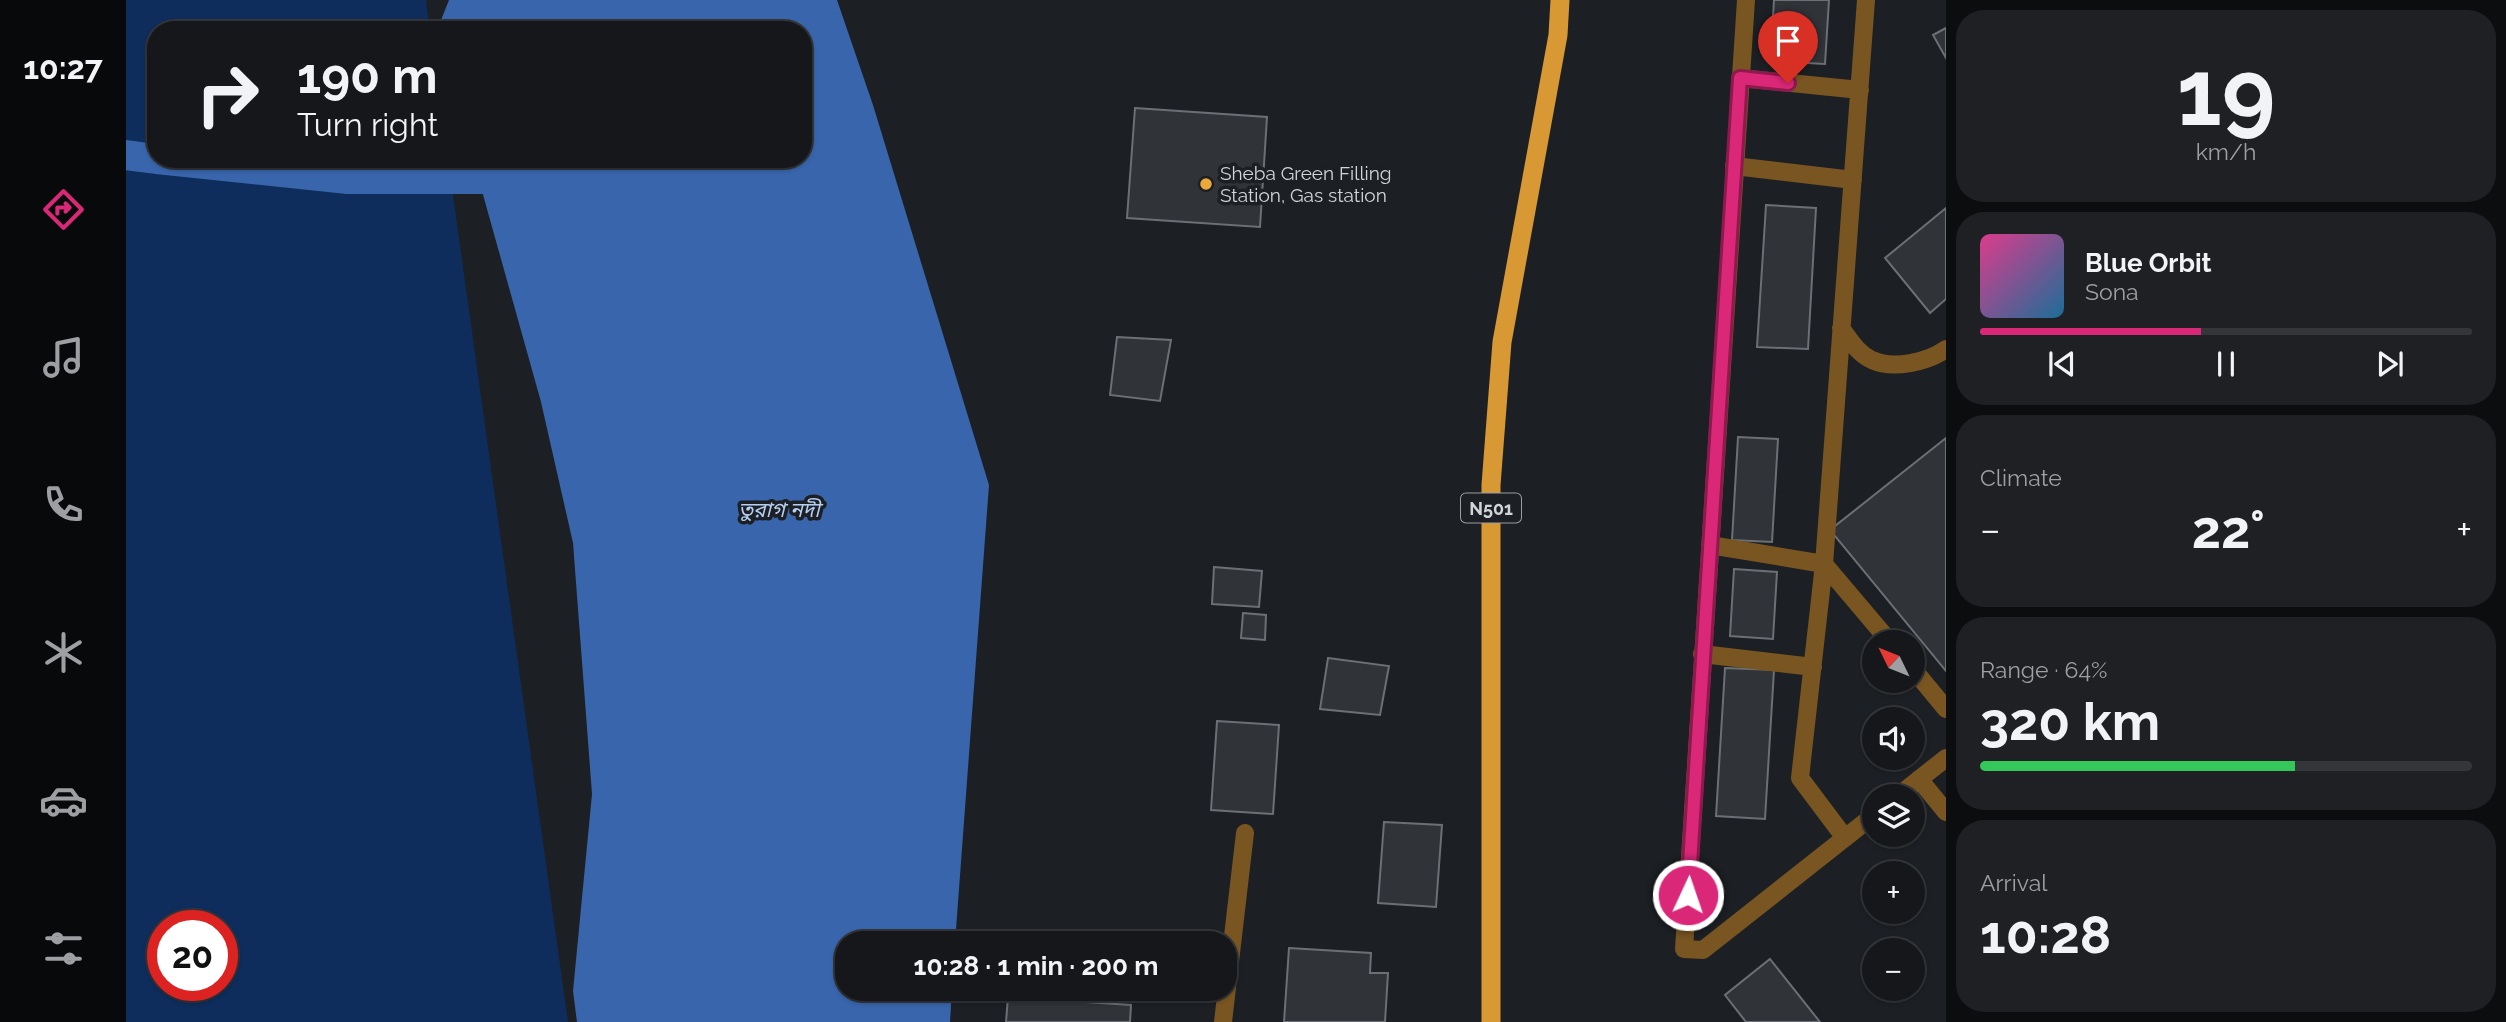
<!DOCTYPE html>
<html lang="en">
<head>
<meta charset="utf-8">
<style>
	:root { --surface:#15171a; --page:#1e2023; --text:#f1f3f6; --muted:#9d9fa2; --line:#343639; --accent:#db2777 }
	body { margin:0; font-family:Raleway,"Noto Sans Bengali",sans-serif; background:var(--page); color:var(--text); height:100vh; display:flex; flex-direction:column; font-size:26px; white-space:nowrap }
	* { box-sizing:border-box; margin:0 }
	p { font-size:23px; color:var(--muted) }
	.icon { flex:none; width:38px; height:38px; fill:none; stroke:currentColor; stroke-width:2; stroke-linecap:round; stroke-linejoin:round }
	.map { position:relative; flex:1; overflow:hidden }
	.panel { display:flex; flex-direction:column; gap:10px; padding:10px; background:#0c0d0e; width:560px }
	.panel>* { flex:none }
	.banner { position:absolute; left:21px; top:21px; width:665px; height:147px; border-radius:28px; box-shadow:0 2px 5px #0004,0 0 0 2px var(--line); background:#15171a; color:var(--text); overflow:hidden }
	.needle { width:46px; rotate:313deg }
	.buttons { position:absolute; left:1736px; top:630px; display:grid; gap:14px }
	.buttons a { display:grid; place-items:center; width:63px; height:63px; border-radius:50%; background:var(--surface); box-shadow:0 2px 5px #0004,0 0 0 2px var(--line); font-size:35px }
	.speed { position:absolute; left:21px; top:910px; display:flex; gap:14px; font-size:35px; font-weight:700; text-align:center }
	.speed>* { display:grid; place-content:center; width:91px; height:91px; border-radius:50%; background:var(--surface); box-shadow:0 2px 5px #0004,0 0 0 2px var(--line); line-height:1 }
	.speed .limit { border:10px solid #d22; background:#fff; color:#111 }
	.pin { position:absolute; display:grid; place-items:center; width:60px; height:60px; color:#fff; margin:-72px -30px; border-radius:50% 50% 50% 0; rotate:-45deg; box-shadow:0 0 7px #0007 }
	.pin .icon { rotate:45deg }
	.me { position:absolute; width:77px; margin:-38px; rotate:3deg; stroke-linejoin:round; filter:drop-shadow(0 0 5px #0008) }
	.turn { display:flex; align-items:center; gap:24px; height:147px; padding:0 35px; font-size:32px }
	.turn .icon { width:91px; height:91px; stroke-width:2.5 }
	.turn b { display:block; font-size:49px; line-height:60px }
	.big { font-size:52px; font-weight:700; line-height:1.1 }
	.panel .tile { flex:1; display:flex; flex-direction:column; justify-content:center; gap:10px; min-width:0; padding:0 24px; border-radius:28px; background:var(--page) }
	.panel .dial { align-items:center; gap:0 }
	.dial b { font-size:91px; line-height:1 }
	.song { display:flex; align-items:center; gap:21px }
	.cover { width:84px; height:84px; border-radius:10px; background:linear-gradient(135deg,hsl(330 70% 55%),hsl(200 70% 35%)) }
	.played { height:7px; border-radius:4px; background:linear-gradient(90deg,var(--accent) 45%,var(--line) 45%) }
	.keys { display:flex; justify-content:space-around; direction:ltr }
	.heat { display:flex; justify-content:space-between; align-items:center; font-size:38px; direction:ltr }
	.charge { height:10px; border-radius:5px; background:linear-gradient(90deg,#34c759 64%,var(--line) 0) }
	.trip { position:absolute; left:709px; top:931px; width:402px; height:70px; border-radius:28px; background:var(--surface); box-shadow:0 2px 5px #0004,0 0 0 2px var(--line); font-weight:700; line-height:70px; text-align:center }
	main { display:flex; flex:1; min-height:0 }
	.tabs { display:flex; flex-direction:column; width:126px; justify-content:space-around; align-items:center; background:#08090a; color:var(--muted) }
	.tabs .icon { width:49px; height:49px }
	.tabs .on { color:var(--accent) }
	.tabs b { font-size:32px; color:var(--text) }
	.map>svg:first-child { display:block }
	.green { fill:#0e2d5c; fill-rule:evenodd }
	.water { fill:#3865ab }
	.lines { fill:none; stroke-linecap:round; stroke-linejoin:round }
	.canal { stroke:#3865ab; stroke-width:30 }
	.building { fill:#303338; stroke:#6c6f75; stroke-width:2 }
	.service { stroke:#785521; stroke-width:18 }
	.trunk { stroke:#d89934; stroke-width:19 }
	.route-casing { stroke:#8e194d; stroke-width:18 }
	.route { stroke:#db2777; stroke-width:12 }
	.poi-dot { fill:#eda83b; stroke:#1c1f23; stroke-width:2.5 }
	.labels { text-anchor:middle; dominant-baseline:central; stroke-width:7; stroke-linejoin:round; paint-order:stroke }
	.shield { fill:#1c1f23; stroke:#9b9ea1; stroke-width:2 }
	.shield-label { font-size:18px; font-weight:bold; fill:#d2d4d7 }
	.poi-label { font-size:19px; fill:#d2d4d7; stroke:#1c1f23; text-anchor:start }
	.water-label { font-size:21px; font-style:italic; fill:#b4cef4; stroke:#1c1f23 }
</style>
</head>
<body>
<main>
<nav class="tabs">
<b>10:27</b>
<svg class="icon on" aria-label="directions" viewBox="0 0 24 24"><path d="M12 3l9 9-9 9-9-9zM9 14v-3h6M13 9l2 2-2 2"/></svg>
<svg class="icon" aria-label="music" viewBox="0 0 24 24"><path d="M9 18V5l10-2v13"/><circle cx="6" cy="18" r="3"/><circle cx="16" cy="16" r="3"/></svg>
<svg class="icon" aria-label="phone" viewBox="0 0 24 24"><path d="M5 4h4l2 5-3 2q2 4 5 5l2-3 5 2v4C11 20 4 13 5 4z"/></svg>
<svg class="icon" aria-label="climate" viewBox="0 0 24 24"><path d="M12 3v18M4 7l16 10M4 17L20 7"/></svg>
<svg class="icon" aria-label="car" viewBox="0 0 24 24"><path d="M5 17H2v-5l4-1 3-4h7l3 4 3 1v5h-3M9 17h6M6 11h13"/><circle cx="7" cy="17" r="2"/><circle cx="17" cy="17" r="2"/></svg>
<svg class="icon" aria-label="filters" viewBox="0 0 24 24"><path d="M4 7h16M4 17h16"/><circle cx="9" cy="7" r="2"/><circle cx="15" cy="17" r="2"/></svg>
</nav>
<div class="map">
<svg width="1820" height="1022" viewBox="0 0 1820 1022">
	<rect width="100%" height="100%" fill="#1c1f23"/>
	<!-- green -->
	<path class="green" d="M0,0H300L304,30H30V159H322L442,1022H0ZM37,926H96V985H37Z"/>
	<!-- water -->
	<path class="water" d="M323,0H711L747,105L863,485L829,943H721V989H826L824,1022H451L447,991L466,794L447,543L415,402L347,159H677V30H311Z"/>
	<g class="lines">
		<!-- canal -->
		<path class="canal" d="M0,155L30,159
			M31,159L222,179H392"/>
	</g>
	<!-- building -->
	<path class="building" d="M1648,0H1703L1699,64L1662,62V52L1645,51Z
		M1820,28V58L1807,35Z
		M1009,108L1141,117L1134,227L1001,218Z
		M1640,205L1690,208L1682,349L1631,347Z
		M1820,208V299L1804,313L1759,258Z
		M991,337L1045,340L1034,401L984,395Z
		M1612,437L1652,439L1646,542L1606,540Z
		M1820,438V671L1704,530Z
		M1088,567L1136,571L1133,607L1086,604Z
		M1608,569L1651,572L1647,639L1604,636Z
		M1117,613L1140,615L1139,640L1115,638Z
		M1202,658L1263,666L1254,715L1194,709Z
		M1599,668L1648,670L1639,819L1590,816Z
		M1091,721L1153,725L1147,814L1085,810Z
		M1258,822L1316,825L1310,907L1252,903Z
		M1163,948L1245,953L1244,973H1262L1259,1022H1158Z
		M1644,959L1694,1022H1620L1599,995Z
		M882,997L1005,1005L1004,1022H880Z"/>
	<g class="lines">
		<!-- service -->
		<path class="service" d="M1620,0L1558,949L1577,950L1748,815
			M1740,0L1698,564L1764,642
			M1614,78L1734,90
			M1608,166L1727,180
			M1715,328C1724,340 1732,354 1746,360C1767,370 1802,362 1820,349
			M1584,545L1698,564L1674,778L1719,838
			M1576,654L1687,667
			M1787,669L1820,709
			M1793,779L1820,812
			M1772,796L1820,758
			M1097,1022L1119,833"/>
		<!-- trunk -->
		<path class="trunk" d="M1365,1022V485L1376,342L1432,35L1434,0"/>
	</g>
	<g class="lines">
		<defs>
			<path id="route" d="M1562,895L1614,78L1662,83"/>
		</defs>
		<!-- route casing -->
		<use href="#route" class="route-casing"/>
		<!-- route -->
		<use href="#route" class="route"/>
	</g>
	<!-- markers -->
	<circle class="poi-dot" cx="1080" cy="184" r="7"/>
	<g class="labels">
		<!-- shield labels -->
		<rect class="shield" x="1335" y="493.5" width="60" height="29" rx="5"/>
		<g class="shield-label">
			<text x="1365" y="508">N501</text>
		</g>
		<!-- poi labels -->
		<g class="poi-label">
			<text x="1094" y="173">Sheba Green Filling<tspan x="1094" dy="22">Station, Gas station</tspan></text>
		</g>
		<!-- water labels -->
		<g class="water-label">
			<text x="653" y="509">তুরাগ নদী</text>
		</g>
	</g>
</svg>
<div class="buttons">
<a><svg class="needle" viewBox="-14 -14 28 28"><path d="M0-13l5 13h-10z" fill="#e53935"/><path d="M0 13l5-13h-10z" fill="#9d9fa2"/></svg></a>
<a><svg class="icon" aria-label="sound" viewBox="0 0 24 24"><path d="M4 9h4l5-4v14l-5-4H4zM17 9q2 3 0 6"/></svg></a>
<a><svg class="icon" aria-label="layers" viewBox="0 0 24 24"><path d="M12 4l9 5-9 5-9-5zM3 14l9 5 9-5"/></svg></a>
<a>+</a>
<a>−</a>
</div>
<div class="speed"><div class="limit">20</div></div>
<div class="pin" style="left:1662px;top:83px;background:#d93025"><svg class="icon" aria-label="arrive" viewBox="0 0 24 24"><path d="M6 21V4h12l-3 4 3 4H6"/></svg></div>
<svg class="me" style="left:1562px;top:895px" viewBox="-20 -20 40 40"><circle r="17" fill="#db2777" stroke="#fff" stroke-width="3"/><path d="M0-11L8 9 0 5-8 9z" fill="#fff"/></svg>
<div class="trip">10:28 · 1 min · 200 m</div>
<div class="banner">
<div class="turn"><svg class="icon" aria-label="right" viewBox="0 0 24 24"><path d="M7 20v-9h11M14 6l5 5-5 5"/></svg><div><b>190 m</b>Turn right</div></div>
</div>
</div>
<section class="panel">
<div class="tile dial"><b>19</b><p>km/h</p></div>
<div class="tile">
<div class="song"><i class="cover"></i><div><b>Blue Orbit</b><p>Sona</p></div></div>
<div class="played"></div>
<div class="keys"><svg class="icon" aria-label="previous" viewBox="0 0 24 24"><path d="M18 5L8 12l10 7zM5 5v14"/></svg><svg class="icon" aria-label="pause" viewBox="0 0 24 24"><path d="M8 5v14M16 5v14"/></svg><svg class="icon" aria-label="next" viewBox="0 0 24 24"><path d="M6 5l10 7-10 7zM19 5v14"/></svg></div>
</div>
<div class="tile"><p>Climate</p>
<div class="heat"><a>−</a><b class="big">22°</b><a>+</a></div>
</div>
<div class="tile"><p>Range · 64%</p><b class="big">320 km</b><div class="charge"></div></div>
<div class="tile"><p>Arrival</p><b class="big">10:28</b></div>
</section>
</main>
</body>
</html>
